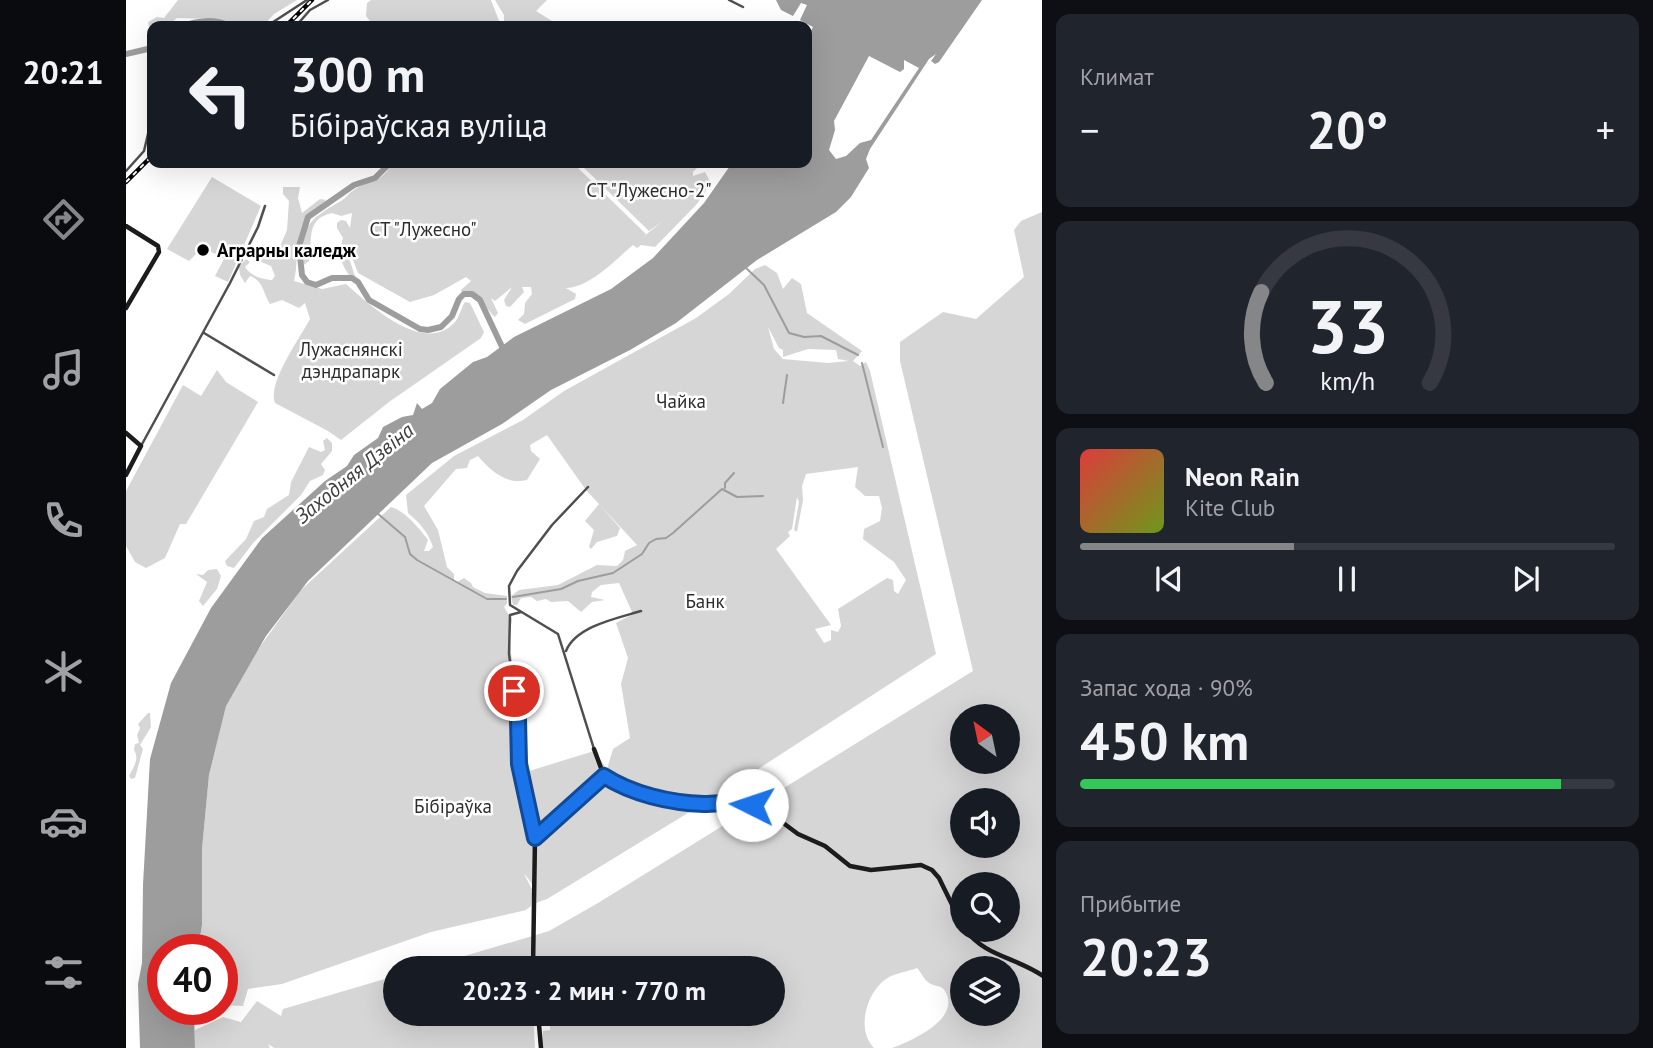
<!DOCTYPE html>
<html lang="ru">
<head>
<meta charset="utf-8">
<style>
	:root { --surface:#171b24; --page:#20242c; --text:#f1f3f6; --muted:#9ea1a6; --line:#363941; --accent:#858687 }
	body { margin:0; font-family:"PT Sans",sans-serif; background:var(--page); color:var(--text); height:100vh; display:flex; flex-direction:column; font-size:26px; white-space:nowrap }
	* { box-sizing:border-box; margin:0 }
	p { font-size:23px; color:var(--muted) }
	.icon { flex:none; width:38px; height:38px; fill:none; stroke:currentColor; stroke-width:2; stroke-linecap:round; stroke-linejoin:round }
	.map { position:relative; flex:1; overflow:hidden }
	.sheet { display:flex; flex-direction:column; gap:14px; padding:14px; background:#0d0f14; width:611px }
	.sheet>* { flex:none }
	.banner { position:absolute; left:21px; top:21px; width:665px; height:147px; border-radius:14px; box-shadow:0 7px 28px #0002; background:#171b24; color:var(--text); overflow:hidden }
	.needle { width:46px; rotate:327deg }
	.buttons { position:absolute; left:824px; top:704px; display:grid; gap:14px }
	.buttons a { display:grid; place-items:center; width:70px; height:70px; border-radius:50%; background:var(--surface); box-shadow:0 7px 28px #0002; font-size:35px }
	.speed { position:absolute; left:21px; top:934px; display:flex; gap:14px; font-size:35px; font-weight:700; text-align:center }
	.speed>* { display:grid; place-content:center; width:91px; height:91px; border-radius:50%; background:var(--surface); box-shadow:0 7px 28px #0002; line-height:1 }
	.speed .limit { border:10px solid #d22; background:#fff; color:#111 }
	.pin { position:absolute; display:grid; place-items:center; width:60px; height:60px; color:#fff; margin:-30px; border:4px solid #fff; border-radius:50%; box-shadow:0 2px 7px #0007 }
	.me { position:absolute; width:77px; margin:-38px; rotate:274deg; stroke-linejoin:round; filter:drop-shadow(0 0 5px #0008) }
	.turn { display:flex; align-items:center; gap:24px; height:147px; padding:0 28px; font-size:32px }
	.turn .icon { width:91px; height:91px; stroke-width:2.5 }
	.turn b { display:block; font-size:49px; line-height:60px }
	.big { font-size:52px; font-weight:600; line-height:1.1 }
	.sheet .card { flex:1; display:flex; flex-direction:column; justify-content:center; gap:10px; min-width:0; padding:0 24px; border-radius:14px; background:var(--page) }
	.sheet .dial { align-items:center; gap:0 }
	.dial svg { height:182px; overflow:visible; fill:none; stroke:var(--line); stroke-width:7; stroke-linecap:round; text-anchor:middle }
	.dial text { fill:var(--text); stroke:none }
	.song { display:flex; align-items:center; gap:21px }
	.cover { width:84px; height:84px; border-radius:10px; background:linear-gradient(135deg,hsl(0 70% 55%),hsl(80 70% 35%)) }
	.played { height:7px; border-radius:4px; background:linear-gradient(90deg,var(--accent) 40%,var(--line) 40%) }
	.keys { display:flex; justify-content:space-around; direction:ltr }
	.heat { display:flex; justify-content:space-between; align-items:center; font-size:38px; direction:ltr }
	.charge { height:10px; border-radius:5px; background:linear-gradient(90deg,#34c759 90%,var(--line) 0) }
	.trip { position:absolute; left:257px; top:956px; width:402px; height:70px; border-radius:35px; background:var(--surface); box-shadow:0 7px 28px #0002; font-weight:600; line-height:70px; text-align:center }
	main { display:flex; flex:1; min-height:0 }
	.menu { display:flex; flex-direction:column; width:126px; justify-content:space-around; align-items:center; background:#090b0e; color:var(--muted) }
	.menu .icon { width:49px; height:49px }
	.menu .active { color:var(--accent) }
	.menu b { font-size:32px; color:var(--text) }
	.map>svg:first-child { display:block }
	.green { fill:#d6d6d6; fill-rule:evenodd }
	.water { fill:#9d9d9d; fill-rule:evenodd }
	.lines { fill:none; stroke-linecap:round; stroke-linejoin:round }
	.stream { stroke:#9d9d9d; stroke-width:2 }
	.river { stroke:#9d9d9d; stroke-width:6 }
	.street { stroke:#4f4f4f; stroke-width:2.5 }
	.secondary { stroke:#1c1c1c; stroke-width:4.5 }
	.rail-casing { stroke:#000; stroke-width:4.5 }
	.rail { stroke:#fff; stroke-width:2; stroke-dasharray:5; stroke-linecap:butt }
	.route-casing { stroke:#114b97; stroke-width:18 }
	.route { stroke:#1a73e8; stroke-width:12 }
	.poi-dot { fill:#000; stroke:#fff; stroke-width:2.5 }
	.labels { text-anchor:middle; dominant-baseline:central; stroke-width:5; stroke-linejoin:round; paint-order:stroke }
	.park-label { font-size:19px; fill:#2d2d2d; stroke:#fff }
	.poi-label { font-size:19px; font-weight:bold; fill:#000; stroke:#fff; text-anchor:start }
	.water-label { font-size:21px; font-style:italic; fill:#3e3e3e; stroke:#fff }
</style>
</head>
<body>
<main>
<nav class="menu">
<b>20:21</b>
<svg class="icon active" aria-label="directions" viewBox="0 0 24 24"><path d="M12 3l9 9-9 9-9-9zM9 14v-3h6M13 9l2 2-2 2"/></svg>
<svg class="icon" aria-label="music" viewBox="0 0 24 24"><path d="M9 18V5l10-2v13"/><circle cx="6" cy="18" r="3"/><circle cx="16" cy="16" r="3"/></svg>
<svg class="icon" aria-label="phone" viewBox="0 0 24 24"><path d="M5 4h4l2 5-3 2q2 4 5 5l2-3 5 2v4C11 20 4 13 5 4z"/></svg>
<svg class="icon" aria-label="climate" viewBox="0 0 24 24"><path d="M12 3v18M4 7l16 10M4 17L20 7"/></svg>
<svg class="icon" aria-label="car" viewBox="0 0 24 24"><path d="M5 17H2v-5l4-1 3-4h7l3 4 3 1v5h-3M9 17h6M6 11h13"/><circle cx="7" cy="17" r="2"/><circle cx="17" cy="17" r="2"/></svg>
<svg class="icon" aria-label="filters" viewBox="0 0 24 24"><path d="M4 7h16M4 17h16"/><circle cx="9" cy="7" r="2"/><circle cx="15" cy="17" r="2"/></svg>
</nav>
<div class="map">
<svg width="917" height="1048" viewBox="0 0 917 1048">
	<rect width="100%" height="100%" fill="#fff"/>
	<!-- green -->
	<path class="green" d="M52,0H171L148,14L137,26H106L87,19L51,18L42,26H26V29L23,27L22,22L31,17L38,18Z
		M245,0H365L375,26H248L240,16L241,3Z
		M369,0H421L410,11L434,26H378V15Z
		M267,163H447L520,234L517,237L537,221L523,231L453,163H576L567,172V176L579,172L585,183L571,204L529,247L515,245L511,248L507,245C489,260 465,287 440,288L450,294L449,299L399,324L392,320L398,314L399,303L406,294L405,287H396L398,292L384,307L380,306L378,300L386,287L369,301L365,298L372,313L369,317C356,306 357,291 336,293L335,290L345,281L340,277L308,295L284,302L232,273L225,255L223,258L229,276L223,275C214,262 212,253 217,238L211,228V223L215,220L220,221L224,228L226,213L215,216L206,213C179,219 187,240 183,261L178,265C172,227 185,218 215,201C220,198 223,193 228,190C247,177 251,187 267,163Z
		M86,177L135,206L102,282L89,276L98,259L80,249L72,252L63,261L41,249Z
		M157,187H174L172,198L176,213L194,199L200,200C194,207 184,211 179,220C168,240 173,260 168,281L196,289L220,284C244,305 298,356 329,322C334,316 335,308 339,302L344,303L358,332L355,338L263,402L215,440L202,431L149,403C141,383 174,338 184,319L179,303L173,308L156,300L144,304C137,294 138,281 124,276L119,283L114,275L113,267L120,259L124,262L119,267C125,276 135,279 146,280L149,276L145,266L133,261L152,251L161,230L163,201L157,194Z
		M916,212V1048H766C785,1041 836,1019 819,991C815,985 811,987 805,984C798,981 796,973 791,968C781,972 768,973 760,979C740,993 730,1030 748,1048H416L417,1031L424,1030V1019L430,1013H648V968H298L423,931L472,903L847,671L774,361V342L817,312L850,319L898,277L888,230L895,221ZM836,716H882V761H836ZM836,800H882V845H836ZM836,884H882V929H836ZM836,968H882V1013H836Z
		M639,265L651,273L657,289L666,278L675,284L681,313L736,351L727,361L734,366L740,362L744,371L810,654L598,791L421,899L410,903C412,893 405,880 398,874L407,891L405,906L400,910L305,932L156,984L122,989L117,1006L96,1005V950H72L76,925V849L83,775L100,705L121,665L174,591L265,507C278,510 294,529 302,540L298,551H303L307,547C302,532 294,523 282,513L280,495L328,456L397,420L438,391L570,318L603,294L629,269ZM642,327L653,348L657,350V357L682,349L710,350L712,359L723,361L702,363L657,359L648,349ZM421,435L460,490L511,545L499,551L497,560L491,566L471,565L432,585L393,590L385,596L387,605H391L395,598L405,597L411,601L420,599L425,602L442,601L455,612L466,602L479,600L465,597L466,592L475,585L493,583L507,614L490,623L502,658L495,684L504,738L487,749L481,769L468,751L403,771C401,751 400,731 396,711C391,682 380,650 386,620L378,607L381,603V596L359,593L347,587L345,583L338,578L331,582L328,581V574L321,567L312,530L298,506L330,469L341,468L344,460L352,456C365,471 380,485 401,480L414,459L405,451L404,445ZM732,467L729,487L739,496H753L756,508L754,521L738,529L737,539L768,562L780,580L772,594L768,591L767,580L761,578L712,609L715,626L712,632L705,630V640L698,643L689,629L705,625L650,549L664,536L662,532L666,529L671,497L673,502L668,530L671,532L677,500L676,486L680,474Z
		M91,370L100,382L132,402L60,524H54L39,558L20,568L9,562L0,546V491L57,385L75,396Z
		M201,438L206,443V451L195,464L199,470L197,475L184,481L175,495L128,542L108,568L101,566L99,561L120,539L128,521L138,517L141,509L163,495L165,482L183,447L195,452L199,450L197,441Z
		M473,504L494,528L491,536L471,542L465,549L463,547L468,530L459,521Z
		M91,569L95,576L91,589L77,606L73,601L81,582L70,574L77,575L82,570Z
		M22,713H24L25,727L14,745L17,749L9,778L5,779L3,776C7,768 14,759 8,750L9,744L13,743L11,735L14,728L12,724Z
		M269,976L270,1013H407L409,1048H148L142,1044L144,1048H69V1030L97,1017L115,1022L131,1001L155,1016L157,1009Z"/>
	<!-- water -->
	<path class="water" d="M650,0H856L813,62L809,64L805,61L810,54L803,59L744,149L740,159L743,168L725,197L710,212L631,260L550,323L504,350L425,390L376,424L306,463L182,581L140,636L100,706L83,775L76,849V925L72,950H37V1010H68L69,1048H14L12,984L16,963L17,885L24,759L45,683L85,608L136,538L199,481L221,466L228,455L252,438L257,427L276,417L287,415L291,403L296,409L306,403L314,389L347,362L361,357L388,337L485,289L527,258L578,203L606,163H681V39L687,27L674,20L681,5L675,3L667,16L655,10ZM743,56L774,72L778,69V60L793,68L745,140L734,143L720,156L710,159L703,150L709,130L708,121Z"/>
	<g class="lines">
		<!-- stream -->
		<path class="stream" d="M620,268L638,285L663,333L678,337L695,336L732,355
			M736,363L757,447
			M657,403L661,375
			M599,488V483L608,473
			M251,513L279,537L284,554L291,560L361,599H380
			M387,597L435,589L452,581L487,573L516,554L523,543L530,539L540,538L547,533L596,489L611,497L637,496"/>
		<!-- river -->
		<path class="river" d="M57,26C71,20 90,19 104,26
			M0,54L26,48
			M264,163L249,178L228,185L182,217L173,246L176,275L181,282L190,285L206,278H226L232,282L243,300L294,329L302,330L315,327L326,316L333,299L338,294H346L354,300L378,351"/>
		<!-- street -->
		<path class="street" d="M603,0L617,7
			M141,26L181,0
			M170,26L184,10L202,0
			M0,171L18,151L26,117
			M78,333L148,375
			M15,446L104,283L132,227L139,206
			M462,487L426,525L391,571L383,586L384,605L432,634L468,749
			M395,612L384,615L383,654L392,719L393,764L409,838L478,776
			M440,651C450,626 492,618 515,611"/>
		<!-- secondary -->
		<path class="secondary" d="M0,226L32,246L33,252L0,308
			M0,433L15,446L0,475
			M468,749L478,776L495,786L527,797L577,804L614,802L637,808L672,834L699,846L724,866L745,870L795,865L806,870L813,878L836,925
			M839,929C859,957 890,957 917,976
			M407,968L409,838
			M412,1013L415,1048"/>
		<defs>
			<path id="rail" d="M160,26L186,0
				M0,182L26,156"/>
		</defs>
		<!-- rail casing -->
		<use href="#rail" class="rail-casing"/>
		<!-- rail -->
		<use href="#rail" class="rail"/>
	</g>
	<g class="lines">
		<defs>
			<path id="route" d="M388,691L392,719L393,764L409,838L478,776C506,794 544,803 578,804C595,804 609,800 626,805"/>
		</defs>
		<!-- route casing -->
		<use href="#route" class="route-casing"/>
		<!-- route -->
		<use href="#route" class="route"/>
	</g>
	<!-- markers -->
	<circle class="poi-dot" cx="77" cy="250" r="7"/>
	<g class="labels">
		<!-- park labels -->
		<g class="park-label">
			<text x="523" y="190">СТ "Лужесно-2"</text>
			<text x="297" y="229">СТ "Лужесно"</text>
			<text x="225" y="349">Лужаснянскі<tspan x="225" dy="22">дэндрапарк</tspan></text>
			<text x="555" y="401">Чайка</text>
			<text x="579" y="601">Банк</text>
			<text x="327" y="806">Бібіраўка</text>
		</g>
		<!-- poi labels -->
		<g class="poi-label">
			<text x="91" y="250">Аграрны каледж</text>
		</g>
		<!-- water labels -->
		<g class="water-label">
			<text transform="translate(228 473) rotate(-39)">Заходняя Дзвіна</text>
		</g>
	</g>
</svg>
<div class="buttons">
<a><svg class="needle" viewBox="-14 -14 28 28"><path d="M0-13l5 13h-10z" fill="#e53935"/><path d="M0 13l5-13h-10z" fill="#9ea1a6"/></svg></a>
<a><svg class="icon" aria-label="sound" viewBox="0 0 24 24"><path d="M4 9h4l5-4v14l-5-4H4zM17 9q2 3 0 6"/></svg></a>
<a><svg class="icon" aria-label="search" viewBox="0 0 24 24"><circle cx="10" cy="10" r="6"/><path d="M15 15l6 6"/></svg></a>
<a><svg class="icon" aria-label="layers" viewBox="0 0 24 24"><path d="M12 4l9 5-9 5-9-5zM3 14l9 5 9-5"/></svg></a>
</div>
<div class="speed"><div class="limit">40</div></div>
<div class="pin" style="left:388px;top:691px;background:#d93025"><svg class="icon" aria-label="arrive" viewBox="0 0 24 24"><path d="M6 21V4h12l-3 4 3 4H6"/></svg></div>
<svg class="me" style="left:626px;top:805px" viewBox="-20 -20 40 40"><circle r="19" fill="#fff"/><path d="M0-13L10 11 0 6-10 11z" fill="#1a73e8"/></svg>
<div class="trip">20:23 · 2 мин · 770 m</div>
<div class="banner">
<div class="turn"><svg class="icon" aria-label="left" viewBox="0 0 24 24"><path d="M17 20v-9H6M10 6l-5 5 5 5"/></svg><div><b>300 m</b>Бібіраўская вуліца</div></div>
</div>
</div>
<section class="sheet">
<div class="card"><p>Климат</p>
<div class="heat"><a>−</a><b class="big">20°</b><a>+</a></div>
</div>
<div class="card dial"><svg viewBox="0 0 100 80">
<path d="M14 69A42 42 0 1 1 86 69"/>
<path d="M14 69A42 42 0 0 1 12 29" stroke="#858687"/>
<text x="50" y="56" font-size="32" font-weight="700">33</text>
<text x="50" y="72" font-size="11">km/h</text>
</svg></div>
<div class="card">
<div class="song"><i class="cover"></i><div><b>Neon Rain</b><p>Kite Club</p></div></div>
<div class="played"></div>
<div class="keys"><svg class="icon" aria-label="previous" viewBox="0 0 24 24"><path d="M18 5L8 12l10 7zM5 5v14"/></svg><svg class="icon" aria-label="pause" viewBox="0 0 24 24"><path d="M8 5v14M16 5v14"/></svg><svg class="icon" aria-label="next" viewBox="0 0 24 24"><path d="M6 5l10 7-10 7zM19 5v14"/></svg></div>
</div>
<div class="card"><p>Запас хода · 90%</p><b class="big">450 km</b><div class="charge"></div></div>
<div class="card"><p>Прибытие</p><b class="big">20:23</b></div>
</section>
</main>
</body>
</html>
